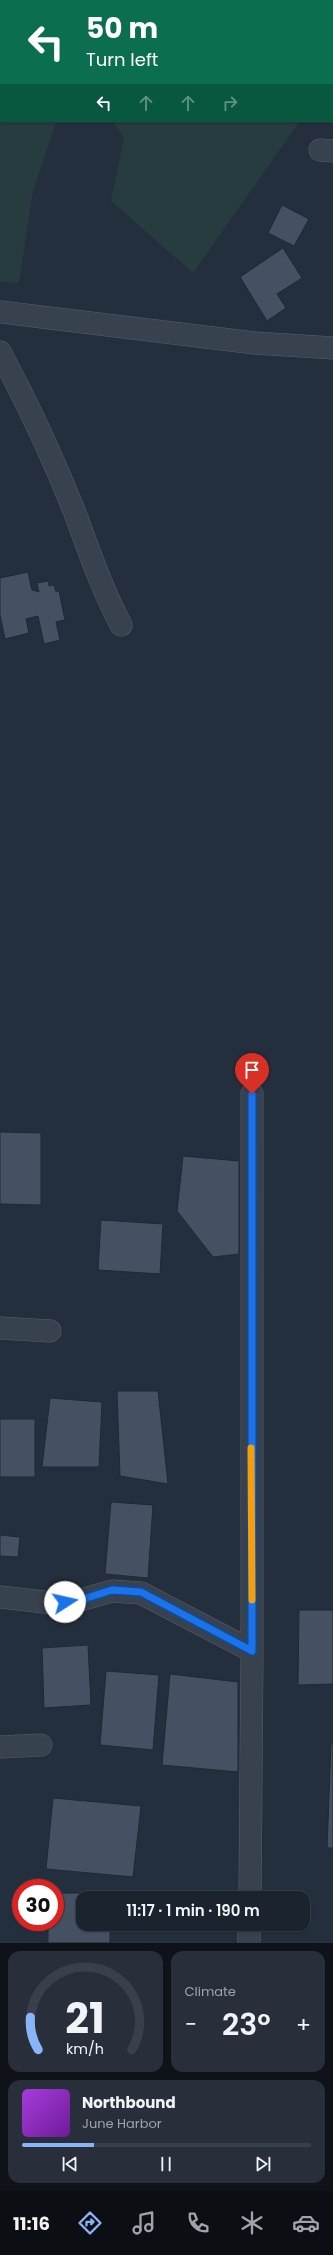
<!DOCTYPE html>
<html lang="en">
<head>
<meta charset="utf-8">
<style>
	:root { --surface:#1b232e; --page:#282f3a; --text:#f1f3f6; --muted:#a0a4aa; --line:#39404a; --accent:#8ab4f8 }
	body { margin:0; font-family:Poppins,sans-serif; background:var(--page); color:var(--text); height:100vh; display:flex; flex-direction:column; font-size:15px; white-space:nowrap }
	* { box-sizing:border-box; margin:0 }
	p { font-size:13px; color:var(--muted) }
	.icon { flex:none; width:22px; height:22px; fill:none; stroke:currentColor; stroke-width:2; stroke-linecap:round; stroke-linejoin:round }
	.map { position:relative; height:1943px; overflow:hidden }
	.sheet { display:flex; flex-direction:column; gap:8px; padding:8px; background:#0f1319; flex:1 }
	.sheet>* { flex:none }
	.hud { position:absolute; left:0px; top:0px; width:333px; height:122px; box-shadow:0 1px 3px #0004,0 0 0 1px var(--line); background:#0b6e4f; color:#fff; overflow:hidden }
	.speed { position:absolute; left:12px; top:1879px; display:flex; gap:8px; font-size:20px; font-weight:700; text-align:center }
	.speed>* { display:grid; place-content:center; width:52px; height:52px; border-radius:50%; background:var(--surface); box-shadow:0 1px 3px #0004,0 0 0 1px var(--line); line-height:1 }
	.speed .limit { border:6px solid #d22; background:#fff; color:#111 }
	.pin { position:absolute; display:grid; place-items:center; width:34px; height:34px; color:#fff; margin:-41px -17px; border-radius:50% 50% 50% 0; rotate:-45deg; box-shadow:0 0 4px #0007 }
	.pin .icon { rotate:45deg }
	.me { position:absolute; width:44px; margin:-22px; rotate:80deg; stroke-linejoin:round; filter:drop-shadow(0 0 3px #0008) }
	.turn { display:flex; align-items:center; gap:14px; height:84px; padding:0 20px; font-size:18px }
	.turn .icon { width:52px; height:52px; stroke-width:2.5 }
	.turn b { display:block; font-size:28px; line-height:34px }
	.lanes { display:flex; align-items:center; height:38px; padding:0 20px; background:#0003; justify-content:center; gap:20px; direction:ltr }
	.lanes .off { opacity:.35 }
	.big { font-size:30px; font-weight:600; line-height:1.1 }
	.sheet .tile { flex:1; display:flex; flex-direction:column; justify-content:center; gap:6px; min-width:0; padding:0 14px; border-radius:12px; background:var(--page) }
	.sheet .dial { align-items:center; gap:0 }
	.dial svg { height:104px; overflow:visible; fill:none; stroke:var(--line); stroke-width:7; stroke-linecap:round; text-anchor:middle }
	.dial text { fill:var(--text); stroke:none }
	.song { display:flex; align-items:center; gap:12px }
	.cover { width:48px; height:48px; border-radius:6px; background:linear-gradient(135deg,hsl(280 70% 55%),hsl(280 70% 35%)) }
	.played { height:4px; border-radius:2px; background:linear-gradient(90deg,var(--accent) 25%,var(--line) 25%) }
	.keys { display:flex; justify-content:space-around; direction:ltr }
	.heat { display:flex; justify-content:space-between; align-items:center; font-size:22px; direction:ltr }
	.sheet .tiles { flex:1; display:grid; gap:8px; grid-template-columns:1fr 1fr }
	.tile:last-child { grid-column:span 2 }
	.trip { position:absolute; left:76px; top:1891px; width:234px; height:40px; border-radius:12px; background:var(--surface); box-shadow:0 1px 3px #0004,0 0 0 1px var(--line); font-weight:600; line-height:40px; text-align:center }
	.tab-bar { display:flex; height:64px; justify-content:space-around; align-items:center; background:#0b0e12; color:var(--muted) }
	.tab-bar .icon { width:28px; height:28px }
	.tab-bar .on { color:var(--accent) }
	.tab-bar b { font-size:18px; color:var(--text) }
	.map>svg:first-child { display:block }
	.green { fill:#263c3f }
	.building { fill:#455162; stroke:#1f2835 }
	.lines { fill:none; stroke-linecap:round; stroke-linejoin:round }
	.street-casing { stroke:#565f6c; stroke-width:23 }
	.street { stroke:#38414e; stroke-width:22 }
	.route-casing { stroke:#114b97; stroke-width:10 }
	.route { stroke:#1a73e8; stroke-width:7 }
	.slow { stroke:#f59e0b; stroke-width:7 }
</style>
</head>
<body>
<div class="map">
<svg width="333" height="1943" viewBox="0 0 333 1943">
	<rect width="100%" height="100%" fill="#242f3e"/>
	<!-- green -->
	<path class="green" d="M123,0H333V74L332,75V1Z
		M0,79L1,121L56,122L33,191L19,283L0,282Z
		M112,121H300L193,273L111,201L124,137Z"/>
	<!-- building -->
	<path class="building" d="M282,205L309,219L294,246L268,233Z
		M283,248L302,278L277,294L286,308L267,321L240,277Z
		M28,572L32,590L39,592L37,583L48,581L49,586L54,585L56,592L59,591L65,620L56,622L60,640L44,644L38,616L26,619L29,633L5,639L0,615V578Z
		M0,1132L41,1133V1205L0,1204Z
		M183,1156L239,1161V1254L213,1257L177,1211Z
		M101,1220L163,1224L160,1274L98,1270Z
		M117,1391H158L168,1484L120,1476Z
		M50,1398L102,1402L99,1467H42Z
		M0,1419H35V1477H0Z
		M111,1502L153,1505L148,1578L105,1574Z
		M0,1535L20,1537L18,1557L0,1556Z
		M299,1610H333V1684L298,1685Z
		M88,1645L91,1705L44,1708L42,1648Z
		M106,1671L159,1675L153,1750L100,1745Z
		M170,1674L238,1682V1772L162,1765Z
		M331,1743L333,1744V1848H327Z
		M53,1798L141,1806L133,1877L46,1869Z
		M55,1893H110V1898H83V1924H110V1943H48V1922H55Z"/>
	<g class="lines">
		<defs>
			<path id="street" d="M320,150L333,151
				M0,312L255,343L333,348
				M0,352C28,404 53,458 75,513C89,551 102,589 121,625
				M0,1328L50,1331
				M0,1597L53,1603L77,1601L112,1591L141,1593L252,1651
				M0,1747L41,1745
				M250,1898L252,1651V1094
				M249,1943V1924"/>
		</defs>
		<!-- street casing -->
		<use href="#street" class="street-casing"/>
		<!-- street -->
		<use href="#street" class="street"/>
	</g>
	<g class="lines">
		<defs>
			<path id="route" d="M65,1602L77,1601L112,1590L141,1592L252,1651V1094"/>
		</defs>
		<!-- route casing -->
		<use href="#route" class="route-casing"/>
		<!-- route -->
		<use href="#route" class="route"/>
		<!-- slow -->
		<path class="slow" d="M251,1448L252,1600"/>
	</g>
</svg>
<div class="speed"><div class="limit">30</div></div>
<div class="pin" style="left:252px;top:1094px;background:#d93025"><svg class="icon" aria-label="arrive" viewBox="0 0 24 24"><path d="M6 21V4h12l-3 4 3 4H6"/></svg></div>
<svg class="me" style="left:65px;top:1602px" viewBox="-20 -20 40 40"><circle r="19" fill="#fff"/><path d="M0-13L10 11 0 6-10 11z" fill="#1a73e8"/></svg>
<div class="trip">11:17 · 1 min · 190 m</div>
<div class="hud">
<div class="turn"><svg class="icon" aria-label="left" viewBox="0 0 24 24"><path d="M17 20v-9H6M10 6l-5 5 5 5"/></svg><div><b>50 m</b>Turn left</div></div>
<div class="lanes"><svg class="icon" aria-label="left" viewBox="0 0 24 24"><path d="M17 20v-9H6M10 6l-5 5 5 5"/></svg><svg class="icon off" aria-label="ahead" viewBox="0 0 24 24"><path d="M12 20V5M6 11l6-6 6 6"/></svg><svg class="icon off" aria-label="ahead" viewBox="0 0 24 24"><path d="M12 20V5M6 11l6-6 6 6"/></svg><svg class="icon off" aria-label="right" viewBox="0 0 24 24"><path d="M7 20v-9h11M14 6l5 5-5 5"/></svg></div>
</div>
</div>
<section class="sheet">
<div class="tiles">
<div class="tile dial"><svg viewBox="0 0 100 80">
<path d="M14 69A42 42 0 1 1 86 69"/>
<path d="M14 69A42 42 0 0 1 8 44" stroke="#8ab4f8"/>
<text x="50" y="56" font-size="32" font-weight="700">21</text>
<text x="50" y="72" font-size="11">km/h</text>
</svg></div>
<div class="tile"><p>Climate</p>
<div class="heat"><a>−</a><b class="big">23°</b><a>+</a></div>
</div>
<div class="tile">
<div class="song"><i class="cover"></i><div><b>Northbound</b><p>June Harbor</p></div></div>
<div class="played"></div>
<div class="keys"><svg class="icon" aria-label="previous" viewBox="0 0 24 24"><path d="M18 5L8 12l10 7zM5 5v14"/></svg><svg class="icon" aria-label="pause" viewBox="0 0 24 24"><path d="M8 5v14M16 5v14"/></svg><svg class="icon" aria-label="next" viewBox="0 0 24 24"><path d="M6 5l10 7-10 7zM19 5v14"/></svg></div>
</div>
</div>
</section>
<nav class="tab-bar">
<b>11:16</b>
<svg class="icon on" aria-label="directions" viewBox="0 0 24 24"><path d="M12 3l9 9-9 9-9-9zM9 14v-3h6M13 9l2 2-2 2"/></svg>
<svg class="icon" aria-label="music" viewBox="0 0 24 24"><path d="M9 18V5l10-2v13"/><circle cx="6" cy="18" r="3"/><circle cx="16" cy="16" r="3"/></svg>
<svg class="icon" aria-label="phone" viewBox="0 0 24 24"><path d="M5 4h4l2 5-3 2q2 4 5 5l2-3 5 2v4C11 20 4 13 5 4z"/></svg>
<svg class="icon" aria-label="climate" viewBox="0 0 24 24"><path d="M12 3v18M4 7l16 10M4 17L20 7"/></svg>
<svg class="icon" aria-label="car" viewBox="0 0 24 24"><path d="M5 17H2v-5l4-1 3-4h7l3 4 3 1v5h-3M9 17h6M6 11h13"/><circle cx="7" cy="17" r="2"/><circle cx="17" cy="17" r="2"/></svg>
</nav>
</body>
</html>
